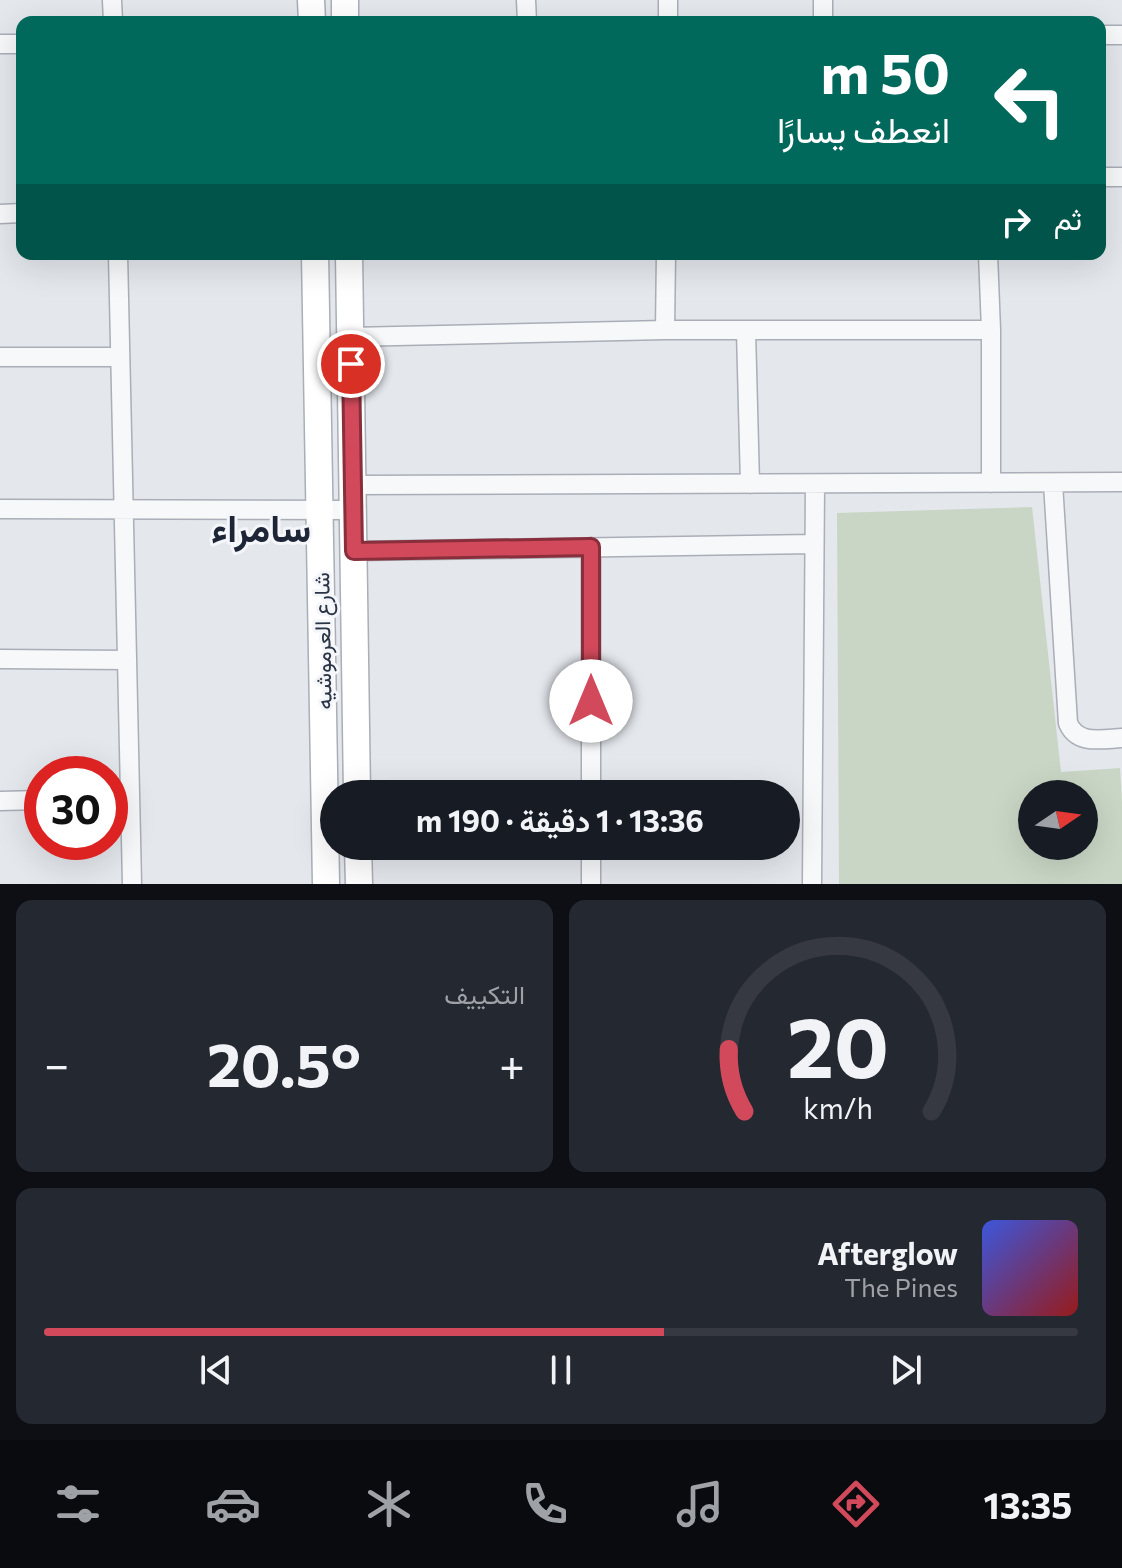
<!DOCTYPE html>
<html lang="ar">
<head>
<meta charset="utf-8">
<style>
	:root { --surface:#171b24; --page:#242831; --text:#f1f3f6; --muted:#9ea1a6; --line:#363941; --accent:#d1495b }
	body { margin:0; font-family:Commissioner,Vazirmatn,sans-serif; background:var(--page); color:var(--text); direction:rtl; height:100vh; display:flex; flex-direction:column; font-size:30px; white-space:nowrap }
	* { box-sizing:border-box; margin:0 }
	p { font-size:26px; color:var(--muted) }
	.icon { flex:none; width:44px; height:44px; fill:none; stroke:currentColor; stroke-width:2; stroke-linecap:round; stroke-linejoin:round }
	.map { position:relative; height:884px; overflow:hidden; direction:ltr }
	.drawer { display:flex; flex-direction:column; gap:16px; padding:16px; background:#0d0f14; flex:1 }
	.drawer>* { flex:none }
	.top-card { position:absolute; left:16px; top:16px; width:1090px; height:244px; border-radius:16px; box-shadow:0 8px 32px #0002; direction:rtl; background:#00695c; color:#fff; overflow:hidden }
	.needle { width:52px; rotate:77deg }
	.tools { position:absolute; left:1018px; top:780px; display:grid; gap:16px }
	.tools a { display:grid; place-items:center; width:80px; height:80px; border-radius:50%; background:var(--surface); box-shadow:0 8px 32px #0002; font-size:40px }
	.speed { position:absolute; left:24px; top:756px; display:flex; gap:16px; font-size:40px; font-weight:700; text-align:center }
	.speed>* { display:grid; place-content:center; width:104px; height:104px; border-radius:50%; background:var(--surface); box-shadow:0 8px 32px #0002; line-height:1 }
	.speed .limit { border:12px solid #d22; background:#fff; color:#111 }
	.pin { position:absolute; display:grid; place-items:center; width:68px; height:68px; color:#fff; margin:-34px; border:4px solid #fff; border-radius:50%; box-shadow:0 2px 8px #0007 }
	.me { position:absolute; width:88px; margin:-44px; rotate:0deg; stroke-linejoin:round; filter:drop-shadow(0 0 6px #0008) }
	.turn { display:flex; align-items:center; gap:28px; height:168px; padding:0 24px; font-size:36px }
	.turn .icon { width:104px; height:104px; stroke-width:2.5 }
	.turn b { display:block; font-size:56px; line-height:68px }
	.then { display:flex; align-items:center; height:76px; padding:0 24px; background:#0003; gap:16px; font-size:30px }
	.big { font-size:60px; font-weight:700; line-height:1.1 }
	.drawer .widget { flex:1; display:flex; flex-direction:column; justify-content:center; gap:12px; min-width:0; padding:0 28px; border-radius:16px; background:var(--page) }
	.drawer .dial { align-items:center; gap:0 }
	.dial svg { height:208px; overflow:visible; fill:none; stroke:var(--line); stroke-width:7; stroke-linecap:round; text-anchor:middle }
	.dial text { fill:var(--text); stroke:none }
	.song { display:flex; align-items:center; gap:24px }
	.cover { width:96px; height:96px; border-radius:12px; background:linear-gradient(135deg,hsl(230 70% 55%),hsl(0 70% 35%)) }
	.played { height:8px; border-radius:4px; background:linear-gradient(90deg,var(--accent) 60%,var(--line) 60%) }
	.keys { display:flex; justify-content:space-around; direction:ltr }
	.heat { display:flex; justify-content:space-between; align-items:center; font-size:44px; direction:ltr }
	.drawer .tiles { flex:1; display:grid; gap:16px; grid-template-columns:1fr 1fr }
	.widget:last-child { grid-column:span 2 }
	.trip { position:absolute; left:320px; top:780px; width:480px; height:80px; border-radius:40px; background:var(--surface); box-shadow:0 8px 32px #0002; font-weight:700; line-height:80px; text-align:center; direction:rtl }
	.tab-bar { display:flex; height:128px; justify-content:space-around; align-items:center; background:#090b0e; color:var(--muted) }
	.tab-bar .icon { width:56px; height:56px }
	.tab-bar .selected { color:var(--accent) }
	.tab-bar b { font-size:36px; color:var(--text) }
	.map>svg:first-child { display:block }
	.green { fill:#c9d6c5; fill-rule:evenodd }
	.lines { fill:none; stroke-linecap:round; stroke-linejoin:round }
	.street-casing { stroke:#a9aeb7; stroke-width:21 }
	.secondary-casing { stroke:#a9aeb7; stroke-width:29 }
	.street { stroke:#f7f8fa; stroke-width:18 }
	.secondary { stroke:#fff; stroke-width:26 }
	.route-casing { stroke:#882f3b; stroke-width:20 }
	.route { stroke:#d1495b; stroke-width:14 }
	.labels { text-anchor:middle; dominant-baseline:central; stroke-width:6; stroke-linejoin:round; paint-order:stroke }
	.street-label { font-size:22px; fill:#2b3445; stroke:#f4f6f9 }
	.town-label { font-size:38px; font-weight:bold; fill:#1d2536; stroke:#f4f6f9 }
</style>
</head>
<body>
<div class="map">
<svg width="1122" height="884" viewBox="0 0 1122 884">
	<rect width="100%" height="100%" fill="#e4e7ec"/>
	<!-- green -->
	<path class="green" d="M1032,507L1061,772L1120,768L1122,801V884H839L837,513ZM1032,794H1084V846H1032Z"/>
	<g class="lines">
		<defs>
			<path id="street" d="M112,0L113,22
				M526,0L527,22
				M668,22V0
				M823,22V0
				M1100,35H1122
				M0,44H22
				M1100,177H1122
				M0,214L22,213
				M118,254L132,884
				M988,254L991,330V483
				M665,330L666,254
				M746,331L750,484
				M351,337L665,330H991
				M0,357H120
				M1053,483L1068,723C1077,745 1101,739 1122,738
				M353,485L1122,482
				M0,509L353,510
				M591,547V794
				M354,551L814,544
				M0,659L127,660
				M110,799H130
				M0,801L42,800
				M591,846V884
				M812,884L815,484"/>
			<path id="secondary" d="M311,0L312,22
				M345,0V22
				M315,254L326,884
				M349,254L357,794
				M358,846L359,884"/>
		</defs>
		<!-- street casing -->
		<use href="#street" class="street-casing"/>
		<!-- secondary casing -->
		<use href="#secondary" class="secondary-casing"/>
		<!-- street -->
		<use href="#street" class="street"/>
		<!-- secondary -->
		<use href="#secondary" class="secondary"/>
	</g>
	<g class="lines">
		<defs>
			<path id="route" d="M351,364L354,551L591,547V701"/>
		</defs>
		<!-- route casing -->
		<use href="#route" class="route-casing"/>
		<!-- route -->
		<use href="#route" class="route"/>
	</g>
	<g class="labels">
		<!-- street labels -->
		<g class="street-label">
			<text transform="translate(322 641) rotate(-91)">شارع العرموشيه</text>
		</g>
		<!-- town labels -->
		<g class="town-label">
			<text x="261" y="526">سامراء</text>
		</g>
	</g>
</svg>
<div class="tools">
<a><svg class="needle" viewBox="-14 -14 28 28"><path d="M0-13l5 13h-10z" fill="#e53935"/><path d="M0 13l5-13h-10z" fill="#9ea1a6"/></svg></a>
</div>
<div class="speed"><div class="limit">30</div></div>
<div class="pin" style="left:351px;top:364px;background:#d93025"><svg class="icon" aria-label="arrive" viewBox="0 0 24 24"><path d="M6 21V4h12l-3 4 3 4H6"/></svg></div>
<svg class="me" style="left:591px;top:701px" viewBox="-20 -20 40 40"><circle r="19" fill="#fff"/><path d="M0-13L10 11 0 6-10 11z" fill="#d1495b"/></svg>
<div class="trip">13:36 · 1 دقيقة · 190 m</div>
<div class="top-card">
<div class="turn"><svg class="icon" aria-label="left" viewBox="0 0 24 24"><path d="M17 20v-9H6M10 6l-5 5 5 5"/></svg><div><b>50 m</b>انعطف يسارًا</div></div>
<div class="then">ثم<svg class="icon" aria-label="right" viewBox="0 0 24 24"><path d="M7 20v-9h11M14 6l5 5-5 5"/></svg></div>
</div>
</div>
<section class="drawer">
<div class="tiles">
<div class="widget dial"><svg viewBox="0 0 100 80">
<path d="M14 69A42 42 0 1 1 86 69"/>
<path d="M14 69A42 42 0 0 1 8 45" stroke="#d1495b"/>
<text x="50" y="56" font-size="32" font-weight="700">20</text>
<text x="50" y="72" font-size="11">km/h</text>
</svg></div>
<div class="widget"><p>التكييف</p>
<div class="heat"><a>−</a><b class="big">20.5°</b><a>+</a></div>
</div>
<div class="widget">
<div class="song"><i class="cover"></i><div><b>Afterglow</b><p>The Pines</p></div></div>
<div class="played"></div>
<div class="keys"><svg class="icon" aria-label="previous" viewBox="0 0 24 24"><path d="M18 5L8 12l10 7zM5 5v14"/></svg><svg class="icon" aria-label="pause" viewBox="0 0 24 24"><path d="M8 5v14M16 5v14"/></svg><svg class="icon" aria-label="next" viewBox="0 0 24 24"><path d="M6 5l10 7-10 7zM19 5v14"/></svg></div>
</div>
</div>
</section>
<nav class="tab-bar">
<b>13:35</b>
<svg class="icon selected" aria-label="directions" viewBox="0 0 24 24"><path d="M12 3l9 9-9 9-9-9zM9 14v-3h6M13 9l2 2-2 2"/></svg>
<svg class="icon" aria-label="music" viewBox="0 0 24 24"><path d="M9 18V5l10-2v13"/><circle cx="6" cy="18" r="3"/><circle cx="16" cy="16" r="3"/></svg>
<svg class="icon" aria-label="phone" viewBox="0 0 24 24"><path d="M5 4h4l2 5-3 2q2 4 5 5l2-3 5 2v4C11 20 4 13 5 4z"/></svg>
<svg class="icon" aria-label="climate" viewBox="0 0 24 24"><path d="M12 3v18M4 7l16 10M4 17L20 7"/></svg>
<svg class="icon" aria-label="car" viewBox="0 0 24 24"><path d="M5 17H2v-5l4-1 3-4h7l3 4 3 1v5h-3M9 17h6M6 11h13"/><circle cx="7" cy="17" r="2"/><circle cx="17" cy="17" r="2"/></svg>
<svg class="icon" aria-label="filters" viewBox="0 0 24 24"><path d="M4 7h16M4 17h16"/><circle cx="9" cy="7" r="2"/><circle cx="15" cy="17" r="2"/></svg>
</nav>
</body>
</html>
